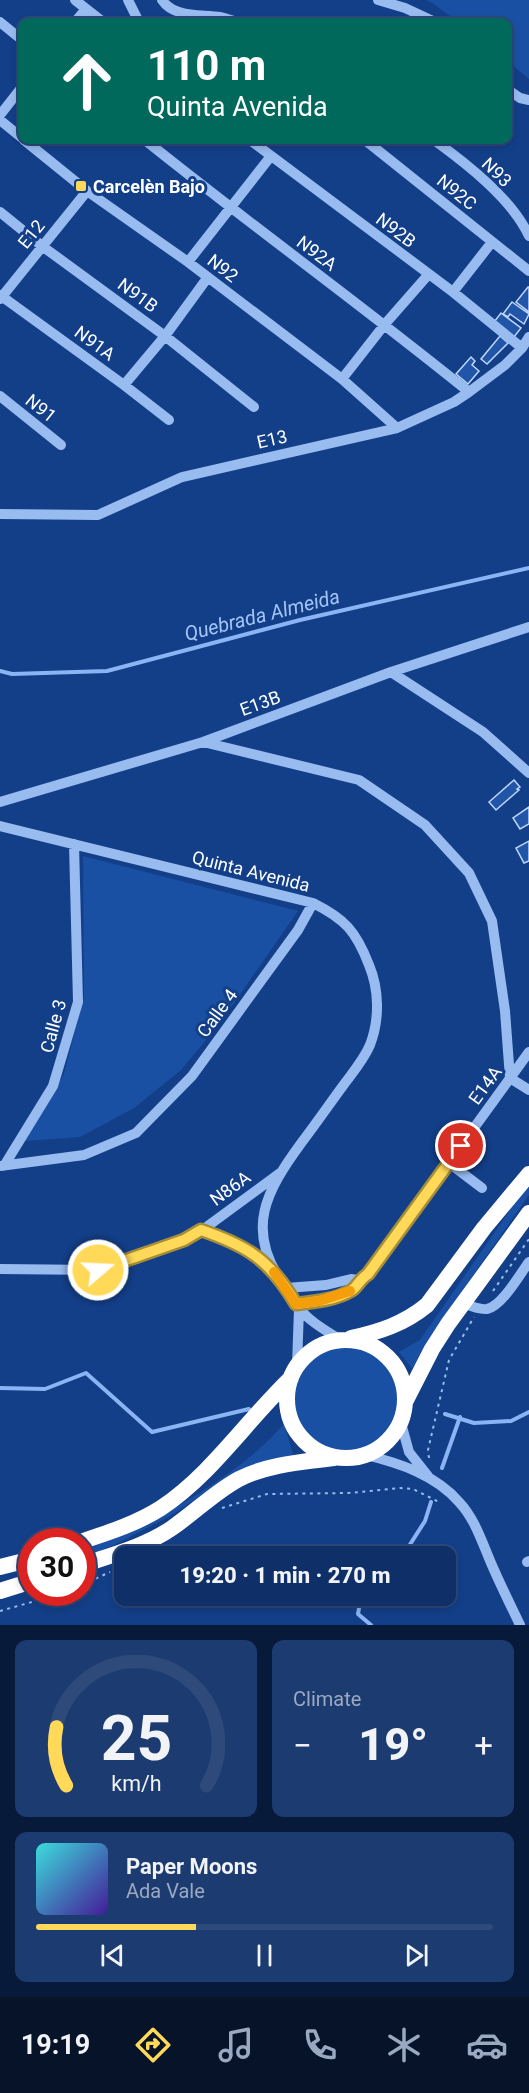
<!DOCTYPE html>
<html lang="en">
<head>
<meta charset="utf-8">
<style>
	:root { --surface:#0e2f67; --page:#1c3b70; --text:#f1f3f6; --muted:#9ba9c0; --line:#2e4a7b; --accent:#ffd957 }
	body { margin:0; font-family:Roboto,sans-serif; background:var(--page); color:var(--text); height:100vh; display:flex; flex-direction:column; font-size:22px; white-space:nowrap }
	* { box-sizing:border-box; margin:0 }
	p { font-size:20px; color:var(--muted) }
	.icon { flex:none; width:33px; height:33px; fill:none; stroke:currentColor; stroke-width:2; stroke-linecap:round; stroke-linejoin:round }
	.map { position:relative; height:1625px; overflow:hidden }
	.sheet { display:flex; flex-direction:column; gap:15px; padding:15px; background:#081a39; flex:1 }
	.sheet>* { flex:none }
	.banner { position:absolute; left:18px; top:18px; width:494px; height:126px; border-radius:12px; box-shadow:0 3px 9px #0003,0 0 0 2px var(--line); background:#00695c; color:#fff; overflow:hidden }
	.speed { position:absolute; left:18px; top:1528px; display:flex; gap:12px; font-size:30px; font-weight:700; text-align:center }
	.speed>* { display:grid; place-content:center; width:78px; height:78px; border-radius:50%; background:var(--surface); box-shadow:0 3px 9px #0003,0 0 0 2px var(--line); line-height:1 }
	.speed .limit { border:9px solid #d22; background:#fff; color:#111 }
	.pin { position:absolute; display:grid; place-items:center; width:51px; height:51px; color:#fff; margin:-26px; border:3px solid #fff; border-radius:50%; box-shadow:0 2px 6px #0007 }
	.me { position:absolute; width:66px; margin:-33px; rotate:71deg; stroke-linejoin:round; filter:drop-shadow(0 0 4px #0008) }
	.turn { display:flex; align-items:center; gap:21px; height:126px; padding:0 30px; font-size:27px }
	.turn .icon { width:78px; height:78px; stroke-width:2.5 }
	.turn b { display:block; font-size:42px; line-height:51px }
	.big { font-size:45px; font-weight:800; line-height:1.1 }
	.sheet .tile { flex:1; display:flex; flex-direction:column; justify-content:center; gap:9px; min-width:0; padding:0 21px; border-radius:12px; background:var(--page) }
	.sheet .dial { align-items:center; gap:0 }
	.dial svg { height:156px; overflow:visible; fill:none; stroke:var(--line); stroke-width:7; stroke-linecap:round; text-anchor:middle }
	.dial text { fill:var(--text); stroke:none }
	.song { display:flex; align-items:center; gap:18px }
	.cover { width:72px; height:72px; border-radius:9px; background:linear-gradient(135deg,hsl(180 70% 55%),hsl(260 70% 35%)) }
	.played { height:6px; border-radius:3px; background:linear-gradient(90deg,var(--accent) 35%,var(--line) 35%) }
	.keys { display:flex; justify-content:space-around; direction:ltr }
	.heat { display:flex; justify-content:space-between; align-items:center; font-size:33px; direction:ltr }
	.sheet .tiles { flex:1; display:grid; gap:15px; grid-template-columns:1fr 1fr }
	.tile:last-child { grid-column:span 2 }
	.trip { position:absolute; left:114px; top:1546px; width:342px; height:60px; border-radius:12px; background:var(--surface); box-shadow:0 3px 9px #0003,0 0 0 2px var(--line); font-weight:800; line-height:60px; text-align:center }
	.menu { display:flex; height:96px; justify-content:space-around; align-items:center; background:#061329; color:var(--muted) }
	.menu .icon { width:42px; height:42px }
	.menu .active { color:var(--accent) }
	.menu b { font-size:27px; color:var(--text) }
	.map>svg:first-child { display:block }
	.green { fill:#1a50a3 }
	.lines { fill:none; stroke-linecap:round; stroke-linejoin:round }
	.stream { stroke:#8ab4f4; stroke-width:4 }
	.building { fill:#2055a8; stroke:#bfd7fc; stroke-width:1.5 }
	.path { stroke:#98bbf0; stroke-width:2; stroke-dasharray:3 4.5; stroke-linecap:butt }
	.minor { stroke:#98bbf0; stroke-width:10 }
	.highway { stroke:#fff; stroke-width:16 }
	.route-casing { stroke:#a68d39; stroke-width:15 }
	.route { stroke:#ffd957; stroke-width:10 }
	.slow { stroke:#f59e0b; stroke-width:10 }
	.poi-dot { fill:#ffd957; stroke:#133f89; stroke-width:2 }
	.labels { text-anchor:middle; dominant-baseline:central; stroke-width:6; stroke-linejoin:round; paint-order:stroke }
	.street-label { font-size:18px; fill:#fff; stroke:#133f89 }
	.poi-label { font-size:18px; font-weight:bold; fill:#fff; stroke:#133f89; text-anchor:start }
	.water-label { font-size:20px; font-style:italic; fill:#a4c5f8; stroke:#133f89 }
</style>
</head>
<body>
<div class="map">
<svg width="529" height="1625" viewBox="0 0 529 1625">
	<rect width="100%" height="100%" fill="#133f89"/>
	<!-- green -->
	<path class="green" d="M426,0H529V79L507,61V22H458L434,4Z
		M83,856L298,911L220,1023L181,1070L134,1108L80,1137L25,1141L64,1074L84,997Z
		M529,1183V1195L432,1334L418,1376L399,1352L420,1340Z
		M295 1400a53 53 0 1 1 106 0a53 53 0 1 1-106 0Z
		M284,1424L293,1454L309,1470L267,1471L202,1495L170,1516L114,1545L83,1558V1551C152,1522 233,1482 284,1424Z"/>
	<g class="lines">
		<!-- stream -->
		<path class="stream" d="M0,671L12,674L107,671L300,620L529,568
			M0,1388L45,1389L86,1373L152,1432L249,1409
			M445,1414L474,1423L511,1421L529,1412
			M442,1468L460,1417
			M402,1557L425,1521L431,1502
			M361,1596L358,1614L371,1625"/>
	</g>
	<!-- building -->
	<path class="building" d="M528,287H529V312L516,302Z
		M512,302L529,314L524,324L510,314L508,317L503,314Z
		M501,313L521,328L514,337L494,322Z
		M500,336L508,343L487,364L481,359Z
		M471,357L475,361L472,365L479,371L468,384L456,374Z
		M514,780L520,787L517,789L519,790L496,810L489,802Z
		M529,807V824L520,829L513,818Z
		M529,841V861L524,863L516,848Z"/>
	<g class="lines">
		<!-- path -->
		<path class="path" d="M493,1291L529,1239
			M429,1458L428,1450L449,1360L474,1317
			M222,1508L267,1494L349,1493L400,1488L413,1489L441,1503
			M82,1585L110,1572
			M0,1611L64,1593"/>
		<!-- minor -->
		<path class="minor" d="M75,0L103,22
			M128,0L139,22
			M162,0C174,18 201,14 220,17C226,18 232,21 238,22
			M378,0L405,8L435,22
			M0,22L22,40
			M75,22L86,9
			M507,89L520,98L529,100
			M0,115L22,87
			M0,120L22,138
			M24,140L87,191L188,262L342,379L397,428
			M145,140C252,226 363,306 469,392
			M250,140L453,292L522,348
			M365,140L529,271
			M434,140C467,164 512,199 529,236
			M0,212L42,246L165,336L254,407
			M188,262L271,156
			M453,292L492,242
			M0,295L124,385L169,420
			M0,299L87,191
			M342,379L385,324L428,275
			M124,385L165,336L208,277
			M0,396L61,445
			M0,514L98,515L182,477L397,428L454,402L469,392L505,365L522,348L529,337
			M391,672L483,732L529,773
			M203,742L359,780L425,825L469,873L492,921L505,1011L510,1078L529,1090
			M0,802L203,742L391,672L529,627
			M0,826L313,903C345,919 356,931 369,965C379,989 380,1019 370,1045C364,1059 354,1071 345,1083C331,1102 317,1122 302,1142C266,1191 244,1230 284,1285C290,1293 293,1301 299,1308C309,1321 325,1330 339,1339
			M449,1163L482,1188
			M0,1166L84,1155L136,1133L192,1076L298,930L313,903
			M4,1166L53,1086L78,1002L74,844
			M201,1231L242,1246L271,1268
			M0,1269L98,1270L184,1240L201,1231L280,1173
			M286,1288L326,1285L351,1279L358,1280
			M463,1303C470,1306 479,1310 487,1309C502,1306 520,1274 529,1262
			M296,1304C314,1302 336,1300 352,1290C357,1287 360,1279 368,1274L529,1052
			M297,1365L299,1309
			M401,1423L409,1452L428,1476
			M366,1455C399,1463 436,1475 459,1502C475,1519 482,1542 491,1563C500,1584 510,1604 520,1625
			M527,1562L529,1561"/>
		<!-- highway -->
		<path class="highway" d="M351,1338C379,1332 404,1324 427,1305L484,1228L529,1174
			M287 1399a59 59 0 1 1 118 0a59 59 0 1 1-118 0Z
			M406,1400L432,1349L448,1324L529,1213
			M80,1542C107,1533 136,1524 161,1508C212,1474 247,1420 291,1378
			M82,1565C112,1555 146,1546 172,1528C195,1512 215,1492 239,1479C268,1464 303,1462 334,1458
			M0,1567L32,1559
			M0,1591L32,1581"/>
	</g>
	<g class="lines">
		<defs>
			<path id="route" d="M98,1270L184,1240L201,1230C248,1246 270,1260 296,1304C314,1302 336,1300 352,1290C357,1287 360,1279 368,1274L461,1146"/>
		</defs>
		<!-- route casing -->
		<use href="#route" class="route-casing"/>
		<!-- route -->
		<use href="#route" class="route"/>
		<!-- slow -->
		<path class="slow" d="M274,1272L296,1304L319,1301L350,1291"/>
	</g>
	<!-- markers -->
	<rect class="poi-dot" x="75" y="180" width="12" height="12" rx="3"/>
	<g class="labels">
		<!-- street labels -->
		<g class="street-label">
			<text transform="translate(497 172) rotate(44)">N93</text>
			<text transform="translate(457 192) rotate(39)">N92C</text>
			<text transform="translate(396 230) rotate(37)">N92B</text>
			<text transform="translate(31 234) rotate(-51)">E12</text>
			<text transform="translate(317 253) rotate(37)">N92A</text>
			<text transform="translate(223 268) rotate(38)">N92</text>
			<text transform="translate(138 295) rotate(36)">N91B</text>
			<text transform="translate(95 343) rotate(36)">N91A</text>
			<text transform="translate(41 408) rotate(39)">N91</text>
			<text transform="translate(272 439) rotate(-13)">E13</text>
			<text transform="translate(260 703) rotate(-20)">E13B</text>
			<text transform="translate(251 871) rotate(14)">Quinta Avenida</text>
			<text transform="translate(217 1013) rotate(-54)">Calle 4</text>
			<text transform="translate(53 1026) rotate(-75)">Calle 3</text>
			<text transform="translate(485 1085) rotate(-54)">E14A</text>
			<text transform="translate(230 1188) rotate(-36)">N86A</text>
		</g>
		<!-- poi labels -->
		<g class="poi-label">
			<text x="93" y="186">Carcelèn Bajo</text>
		</g>
		<!-- water labels -->
		<g class="water-label">
			<text transform="translate(262 615) rotate(-14)">Quebrada Almeida</text>
		</g>
	</g>
</svg>
<div class="speed"><div class="limit">30</div></div>
<div class="pin" style="left:461px;top:1146px;background:#d93025"><svg class="icon" aria-label="arrive" viewBox="0 0 24 24"><path d="M6 21V4h12l-3 4 3 4H6"/></svg></div>
<svg class="me" style="left:98px;top:1270px" viewBox="-20 -20 40 40"><circle r="17" fill="#ffd957" stroke="#fff" stroke-width="3"/><path d="M0-11L8 9 0 5-8 9z" fill="#fff"/></svg>
<div class="trip">19:20 · 1 min · 270 m</div>
<div class="banner">
<div class="turn"><svg class="icon" aria-label="ahead" viewBox="0 0 24 24"><path d="M12 20V5M6 11l6-6 6 6"/></svg><div><b>110 m</b>Quinta Avenida</div></div>
</div>
</div>
<section class="sheet">
<div class="tiles">
<div class="tile dial"><svg viewBox="0 0 100 80">
<path d="M14 69A42 42 0 1 1 86 69"/>
<path d="M14 69A42 42 0 0 1 9 39" stroke="#ffd957"/>
<text x="50" y="56" font-size="32" font-weight="700">25</text>
<text x="50" y="72" font-size="11">km/h</text>
</svg></div>
<div class="tile"><p>Climate</p>
<div class="heat"><a>−</a><b class="big">19°</b><a>+</a></div>
</div>
<div class="tile">
<div class="song"><i class="cover"></i><div><b>Paper Moons</b><p>Ada Vale</p></div></div>
<div class="played"></div>
<div class="keys"><svg class="icon" aria-label="previous" viewBox="0 0 24 24"><path d="M18 5L8 12l10 7zM5 5v14"/></svg><svg class="icon" aria-label="pause" viewBox="0 0 24 24"><path d="M8 5v14M16 5v14"/></svg><svg class="icon" aria-label="next" viewBox="0 0 24 24"><path d="M6 5l10 7-10 7zM19 5v14"/></svg></div>
</div>
</div>
</section>
<nav class="menu">
<b>19:19</b>
<svg class="icon active" aria-label="directions" viewBox="0 0 24 24"><path d="M12 3l9 9-9 9-9-9zM9 14v-3h6M13 9l2 2-2 2"/></svg>
<svg class="icon" aria-label="music" viewBox="0 0 24 24"><path d="M9 18V5l10-2v13"/><circle cx="6" cy="18" r="3"/><circle cx="16" cy="16" r="3"/></svg>
<svg class="icon" aria-label="phone" viewBox="0 0 24 24"><path d="M5 4h4l2 5-3 2q2 4 5 5l2-3 5 2v4C11 20 4 13 5 4z"/></svg>
<svg class="icon" aria-label="climate" viewBox="0 0 24 24"><path d="M12 3v18M4 7l16 10M4 17L20 7"/></svg>
<svg class="icon" aria-label="car" viewBox="0 0 24 24"><path d="M5 17H2v-5l4-1 3-4h7l3 4 3 1v5h-3M9 17h6M6 11h13"/><circle cx="7" cy="17" r="2"/><circle cx="17" cy="17" r="2"/></svg>
</nav>
</body>
</html>
